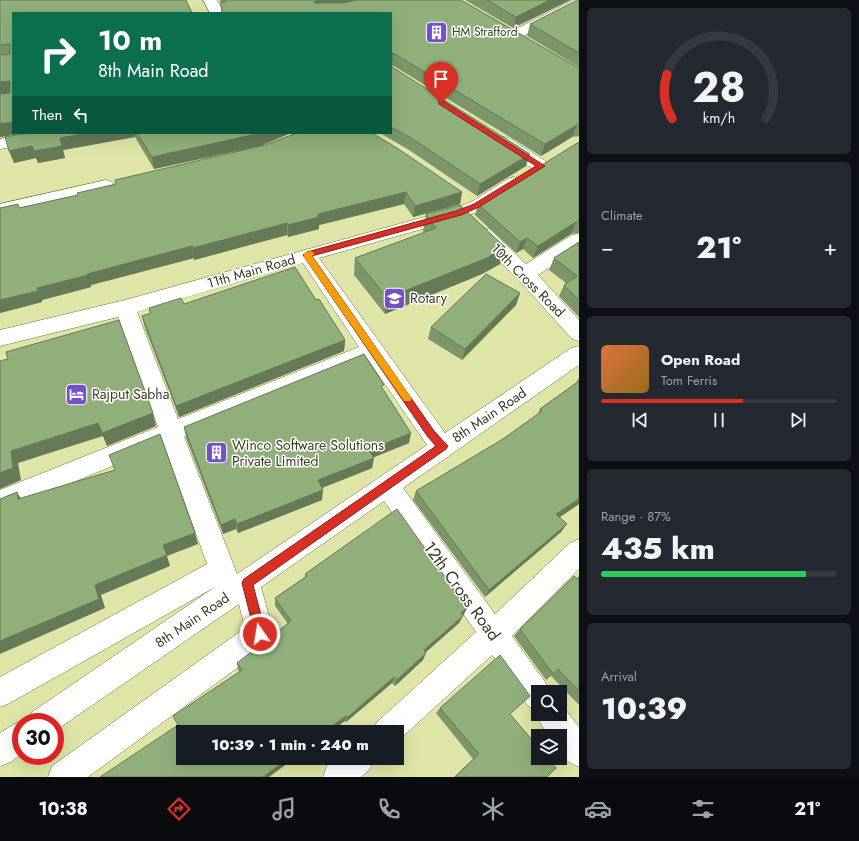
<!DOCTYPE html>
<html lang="en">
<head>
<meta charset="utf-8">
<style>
	:root { --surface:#171b24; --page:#242831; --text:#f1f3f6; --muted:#9ea1a6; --line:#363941; --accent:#d93025 }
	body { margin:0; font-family:Jost,sans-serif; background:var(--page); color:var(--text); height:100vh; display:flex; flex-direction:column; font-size:15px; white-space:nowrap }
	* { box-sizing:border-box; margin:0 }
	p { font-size:13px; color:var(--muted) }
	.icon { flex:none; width:22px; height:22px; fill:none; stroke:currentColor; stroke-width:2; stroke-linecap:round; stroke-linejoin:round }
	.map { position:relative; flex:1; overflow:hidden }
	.details { display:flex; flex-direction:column; gap:8px; padding:8px; background:#0d0f14; width:280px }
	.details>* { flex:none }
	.hud { position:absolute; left:12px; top:12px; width:380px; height:122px; border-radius:0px; box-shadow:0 4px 16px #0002; background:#0b6e4f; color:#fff; overflow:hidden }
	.tools { position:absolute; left:531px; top:685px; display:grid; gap:8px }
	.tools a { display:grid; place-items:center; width:36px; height:36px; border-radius:0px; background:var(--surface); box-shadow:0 4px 16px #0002; font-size:20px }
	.speed { position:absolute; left:12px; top:713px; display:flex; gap:8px; font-size:20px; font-weight:700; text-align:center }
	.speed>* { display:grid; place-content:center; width:52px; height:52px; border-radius:50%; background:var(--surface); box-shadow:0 4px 16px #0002; line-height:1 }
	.speed .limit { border:6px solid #d22; background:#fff; color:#111 }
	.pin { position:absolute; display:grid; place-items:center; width:34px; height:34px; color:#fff; margin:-41px -17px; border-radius:50% 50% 50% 0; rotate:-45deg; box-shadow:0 0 4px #0007 }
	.pin .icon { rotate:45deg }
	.me { position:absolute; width:44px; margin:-22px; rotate:347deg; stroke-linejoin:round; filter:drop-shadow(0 0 3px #0008) }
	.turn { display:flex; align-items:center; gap:14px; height:84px; padding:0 20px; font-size:18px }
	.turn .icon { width:52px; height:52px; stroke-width:2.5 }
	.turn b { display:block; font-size:28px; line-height:34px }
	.then { display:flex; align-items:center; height:38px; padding:0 20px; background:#0003; gap:8px; font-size:15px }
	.big { font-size:30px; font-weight:800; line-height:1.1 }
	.details .widget { flex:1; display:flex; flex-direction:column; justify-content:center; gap:6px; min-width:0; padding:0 14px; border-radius:6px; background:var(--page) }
	.details .dial { align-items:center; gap:0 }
	.dial svg { height:104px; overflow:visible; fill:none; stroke:var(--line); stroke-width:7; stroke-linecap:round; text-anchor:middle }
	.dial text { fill:var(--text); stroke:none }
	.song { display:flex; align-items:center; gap:12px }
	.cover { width:48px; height:48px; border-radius:6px; background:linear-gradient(135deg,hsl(20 70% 55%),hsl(40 70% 35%)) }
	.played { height:4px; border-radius:2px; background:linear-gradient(90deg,var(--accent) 60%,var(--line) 60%) }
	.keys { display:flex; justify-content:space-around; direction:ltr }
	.heat { display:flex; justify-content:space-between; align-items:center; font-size:22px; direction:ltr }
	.charge { height:6px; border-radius:3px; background:linear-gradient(90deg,#34c759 87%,var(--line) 0) }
	.trip { position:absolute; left:176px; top:725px; width:228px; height:40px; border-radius:0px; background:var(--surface); box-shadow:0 4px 16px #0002; font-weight:800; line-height:40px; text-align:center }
	.tabs { display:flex; height:64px; justify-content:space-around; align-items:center; background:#090b0e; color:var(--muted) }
	.tabs .icon { width:28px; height:28px }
	.tabs .current { color:var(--accent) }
	.tabs b { font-size:18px; color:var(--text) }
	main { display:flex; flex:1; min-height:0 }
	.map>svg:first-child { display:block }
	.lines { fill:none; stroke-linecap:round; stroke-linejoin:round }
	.minor-casing { stroke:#70763b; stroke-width:1 }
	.minor { fill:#fff; fill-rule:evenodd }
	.wall { fill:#7c966a }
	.shaded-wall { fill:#657a56 }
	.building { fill:#90af7b; stroke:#657a56 }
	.route { fill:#d93025; stroke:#8d1f18 }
	.slow { fill:#f59e0b }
	.labels { text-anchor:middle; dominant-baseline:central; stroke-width:3; stroke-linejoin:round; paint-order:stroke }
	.far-poi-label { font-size:12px; fill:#3a3d24; stroke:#fff; text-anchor:start }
	.street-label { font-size:14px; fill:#3a3d24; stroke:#fff }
	.poi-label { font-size:14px; fill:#3a3d24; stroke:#fff; text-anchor:start }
	.near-street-label { font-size:17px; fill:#3a3d24; stroke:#fff }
</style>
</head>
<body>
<main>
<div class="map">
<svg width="579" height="777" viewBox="0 0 579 777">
	<rect width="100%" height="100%" fill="#dee5a7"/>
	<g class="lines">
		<defs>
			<path id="minor" d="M203,0H217L224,13H210Z
				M573,0H579V7L518,39L513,40L508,39L506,36L508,33Z
				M35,133H73L71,136L65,138L0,149V139Z
				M503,137L509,138L547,162L550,166L547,170L541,171L535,170L497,146L495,142L497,138Z
				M514,177L520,179L523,183L520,187L483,210L465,217L319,258L445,433L571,348L579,346V365L403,488L495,614L570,543L579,539V569L512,636L548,686L551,692H538V714H560V703L579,727V767C562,760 560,754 560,736H549L541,724L536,714L538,710L528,706L492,655L397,742V732H372L377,722L476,632L384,501L261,587L274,634L270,644L88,777H48L52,766L245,628L239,604L55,731V722H27L32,712L215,587L10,703L0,707V677L207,564L164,445L0,512V490L158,427L118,317L0,346V330L125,300L453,209L471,202L508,179ZM303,263L359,347L178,419L137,312ZM369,361L427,445L237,574L184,437Z
				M106,180L112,182L115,186L112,190L0,216V204Z
				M482,228L489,229L526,264L572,235L579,234V249L538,275L579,320V341L572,339L518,279L475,239L473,234L475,229Z
				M21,721L23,722H21V754L11,762L0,766V733L11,726Z
				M336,758H374L370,769L361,777H323L327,766Z"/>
		</defs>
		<!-- minor casing -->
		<use href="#minor" class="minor-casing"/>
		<!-- minor -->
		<use href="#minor" class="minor"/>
	</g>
	<!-- wall -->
	<path class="wall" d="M0,0L13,13L25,133L0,137Z
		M220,0H461L579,68V136L572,137L541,156L392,65V67L526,166L477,196L409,150L380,133H391V13H222Z
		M465,0H570L513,28Z
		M579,0V67L527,36L530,24Z
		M29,133H291L260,146L154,169L135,137L63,150L65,158L38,163L36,158L14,163Z
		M579,142V233L571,234L533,258L523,249L516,253L475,215L478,204L487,199Z
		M265,145L462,192L460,204L413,217L404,204L319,225V229L288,237L287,235L194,260V258L91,285V287L42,300V302L0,313V208H19L78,195L116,184L115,180Z
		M426,214L505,247L500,264L482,274L385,314L354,275L355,258L424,233L423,231Z
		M579,242V317L559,296L564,285L566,283L549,270L554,258Z
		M520,293L516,305L462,360L428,339L431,327Z
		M316,300L345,340L344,351L179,417L145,328L142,316L150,314L149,308L184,304Z
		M579,378V504L560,517L561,532L485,597L413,500L416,491L503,439L537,415L540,409L576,383L578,379Z
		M383,390L409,443L374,457L372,468L322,488V500L238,533L236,529L223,534L186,438L184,427Z
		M305,574L467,608L459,623L425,653H426L423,660L395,686L392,683L346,722L345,721L178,725L240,672L238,670L237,663L288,624L275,606V598L305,577Z
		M579,577V705L551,676L546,680L514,636L520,629Z
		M440,708L510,714L547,777H454L473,759L436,713Z"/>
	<!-- shaded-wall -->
	<path class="shaded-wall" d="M316,0H358L315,13L314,3Z
		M550,0H570L513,28L516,17Z
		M393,53L392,65L391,54Z
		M10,81L13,93L0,95V82Z
		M13,122V133H25L0,137V124Z
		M577,125L572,137L541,156L545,144Z
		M88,133H134L135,137L63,150L60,138Z
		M261,133H291L260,146L154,169L152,157Z
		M32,146H62L65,158L38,163L36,158L14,163L9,151Z
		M530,154L526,166L477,196L480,184Z
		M406,192L404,204L319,225V229L288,237V225L318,214Z
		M462,192L460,204L413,217L415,206Z
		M576,222L571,234L533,258L538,246Z
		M287,223V235L194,260L193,248Z
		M527,238L523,249L516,253L520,242Z
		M192,246L194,258L91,285L87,274Z
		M505,247L500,264L482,274L385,314L387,298Z
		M88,275L91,287L42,300V302L0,313V300L37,288Z
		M520,293L516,305L462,360L465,349Z
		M345,340L344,351L179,417L176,406Z
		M153,413L156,426L107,446L103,436L18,463L21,480L0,489V473L11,451L98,423Z
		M411,433L409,443L367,460L369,450Z
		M374,458L372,468L317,490L318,480Z
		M323,490L322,500L238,533L237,524Z
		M17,492L24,504L18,499Z
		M579,499V504L551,523L556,514Z
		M235,519L236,529L223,534L221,525Z
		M567,524L561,532L485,597L489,590Z
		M195,533L198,544L167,556L170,566L101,595L105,608L0,654V641L163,545Z
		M467,608L463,616L461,613Z
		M463,616L459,623L420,657L424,650Z
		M426,653L423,660L395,686L397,680Z
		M394,677L392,683L346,722L348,717Z
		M346,716L345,721L330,732H324Z
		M289,758H295L269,777H263Z"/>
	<!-- building -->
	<path class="building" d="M0,0H186L192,13H13V122L0,124V94L10,93V81L0,82V55L10,54V44L0,45Z
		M224,0H316L314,3H343L357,0H461L579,68V124L577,125L545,144L393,53L391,54V13H222L221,3L225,2Z
		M487,0H550L516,17Z
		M577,0H579V53L530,24Z
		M391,56L392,67L530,154L480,184L411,138L391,127Z
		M29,133H88L60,138L62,146L34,151L32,146L9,151L5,137Z
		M137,133H261L152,157Z
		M297,133H372L397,148L462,192L415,206L406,192L318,214L319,217L288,225L287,223L193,248L192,246L87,274L88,275L37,288L38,291L0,300V208L18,204L19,208L78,195L77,193L116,184L115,180L265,145Z
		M579,142V222H576L538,246L527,238L520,242L478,204L487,199Z
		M460,205L505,247L487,258L387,298L355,258L436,228L426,214Z
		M579,242V300L564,285L577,276L554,258Z
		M295,267L316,300L319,299L345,340L176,406L142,316L151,313L149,308L181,298L184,304Z
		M486,274L520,293L465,349L431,327Z
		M119,320L153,413L102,433L98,423L11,451L13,468L0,473V361L8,359L6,352Z
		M364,354L384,385L381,386L411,433L369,450L374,458L318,480L323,490L237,524L235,519L221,525L184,427Z
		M579,381V499L556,514L567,524L489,590L416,491L503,439L542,411L540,409Z
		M160,434L195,533L163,545L167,555L95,585L99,599L0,641V499L17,492L18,499L115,470L109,455Z
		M397,509L467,608L461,613L463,616L424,650L426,653L397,680L394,677L348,717L346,716L324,732H183V758H289L263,777H100L178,725L173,716L242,670L237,663L291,621L275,598L307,576L305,574Z
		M574,576L578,579L579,577V691L558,669L553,674L520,629Z
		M500,655L530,696L510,714L538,747V758H548L556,768L547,777H455L479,754L440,708Z"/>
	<!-- route -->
	<path class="route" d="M439,101H443L545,166L479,207L461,215L312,256L434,431L448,446L446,449L253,585L266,634L264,638L260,640L256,638L255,634L242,583L244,579L436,446L428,437L303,255L307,252L456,211L474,204L536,166L439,104Z"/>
	<!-- slow -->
	<path class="slow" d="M311,251L315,254L312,256L410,396L412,398L410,401H404L304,257V253Z"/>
	<!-- icons -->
	<defs>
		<symbol id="building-square" viewBox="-11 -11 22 22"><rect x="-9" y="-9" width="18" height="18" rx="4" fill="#7450c9" stroke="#fff"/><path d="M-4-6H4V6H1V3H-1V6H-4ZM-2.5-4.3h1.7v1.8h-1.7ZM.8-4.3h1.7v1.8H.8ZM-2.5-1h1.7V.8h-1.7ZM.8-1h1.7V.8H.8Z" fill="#fff"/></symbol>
		<symbol id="school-square" viewBox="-11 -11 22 22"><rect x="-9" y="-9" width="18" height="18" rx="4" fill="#7450c9" stroke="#fff"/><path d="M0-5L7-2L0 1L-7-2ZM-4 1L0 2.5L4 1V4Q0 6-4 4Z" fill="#fff"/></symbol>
		<symbol id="hotel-square" viewBox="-11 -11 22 22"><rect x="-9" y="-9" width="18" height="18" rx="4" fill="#7450c9" stroke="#fff"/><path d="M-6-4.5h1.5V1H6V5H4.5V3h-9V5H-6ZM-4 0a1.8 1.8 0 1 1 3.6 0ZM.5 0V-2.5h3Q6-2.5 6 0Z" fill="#fff"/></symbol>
	</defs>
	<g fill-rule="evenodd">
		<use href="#building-square" x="424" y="20" width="25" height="25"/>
		<use href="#school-square" x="382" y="286" width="25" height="25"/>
		<use href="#hotel-square" x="64" y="382" width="25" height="25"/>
		<use href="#building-square" x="204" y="440" width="25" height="25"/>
	</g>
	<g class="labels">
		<!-- far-poi labels -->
		<g class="far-poi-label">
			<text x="452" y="32">HM Strafford</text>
		</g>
		<!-- street labels -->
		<g class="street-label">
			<text transform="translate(251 271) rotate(-16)">11th Main Road</text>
			<text transform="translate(528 280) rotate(45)">10th Cross Road</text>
			<text transform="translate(489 415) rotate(-34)">8th Main Road</text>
			<text transform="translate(192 620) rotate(-34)">8th Main Road</text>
		</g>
		<!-- poi labels -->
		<g class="poi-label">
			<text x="410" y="298">Rotary</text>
			<text x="92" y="394">Rajput Sabha</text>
			<text x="232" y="445">Winco Software Solutions<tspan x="232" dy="16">Private Limited</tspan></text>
		</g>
		<!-- near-street labels -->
		<g class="near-street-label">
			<text transform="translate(462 591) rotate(54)">12th Cross Road</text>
		</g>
	</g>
</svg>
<div class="tools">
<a><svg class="icon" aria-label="search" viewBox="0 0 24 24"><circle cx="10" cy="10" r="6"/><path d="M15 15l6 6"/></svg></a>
<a><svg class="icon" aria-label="layers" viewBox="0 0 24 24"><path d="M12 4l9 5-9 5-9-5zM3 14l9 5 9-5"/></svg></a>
</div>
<div class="speed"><div class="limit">30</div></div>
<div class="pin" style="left:441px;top:103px;background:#d93025"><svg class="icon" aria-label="arrive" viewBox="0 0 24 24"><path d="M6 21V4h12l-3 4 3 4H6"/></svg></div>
<svg class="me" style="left:260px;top:634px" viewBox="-20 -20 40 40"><circle r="17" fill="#d93025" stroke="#fff" stroke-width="3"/><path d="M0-11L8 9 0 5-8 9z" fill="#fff"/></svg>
<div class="trip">10:39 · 1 min · 240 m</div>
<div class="hud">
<div class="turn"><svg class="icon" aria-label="right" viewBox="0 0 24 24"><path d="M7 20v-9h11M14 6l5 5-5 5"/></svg><div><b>10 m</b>8th Main Road</div></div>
<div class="then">Then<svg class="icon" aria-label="left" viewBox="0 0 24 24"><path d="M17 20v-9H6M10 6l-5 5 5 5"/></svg></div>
</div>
</div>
<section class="details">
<div class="widget dial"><svg viewBox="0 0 100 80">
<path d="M14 69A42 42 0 1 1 86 69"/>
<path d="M14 69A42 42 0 0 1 10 35" stroke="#d93025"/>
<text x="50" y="56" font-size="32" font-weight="700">28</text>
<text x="50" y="72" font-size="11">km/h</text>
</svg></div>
<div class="widget"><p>Climate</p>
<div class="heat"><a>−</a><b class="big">21°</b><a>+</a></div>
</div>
<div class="widget">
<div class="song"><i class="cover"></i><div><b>Open Road</b><p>Tom Ferris</p></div></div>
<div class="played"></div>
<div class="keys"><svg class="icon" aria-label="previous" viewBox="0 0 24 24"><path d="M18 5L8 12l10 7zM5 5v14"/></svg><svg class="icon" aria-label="pause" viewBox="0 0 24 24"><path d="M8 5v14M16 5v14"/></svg><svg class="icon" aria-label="next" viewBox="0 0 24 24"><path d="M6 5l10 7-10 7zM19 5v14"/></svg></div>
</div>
<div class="widget"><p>Range · 87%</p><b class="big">435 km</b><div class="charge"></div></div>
<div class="widget"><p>Arrival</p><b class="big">10:39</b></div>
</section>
</main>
<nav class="tabs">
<b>10:38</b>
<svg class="icon current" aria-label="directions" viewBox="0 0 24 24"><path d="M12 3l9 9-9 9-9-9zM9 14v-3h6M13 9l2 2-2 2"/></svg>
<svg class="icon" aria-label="music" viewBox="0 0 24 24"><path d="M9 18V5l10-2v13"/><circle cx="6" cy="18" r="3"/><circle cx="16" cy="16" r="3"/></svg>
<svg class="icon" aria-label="phone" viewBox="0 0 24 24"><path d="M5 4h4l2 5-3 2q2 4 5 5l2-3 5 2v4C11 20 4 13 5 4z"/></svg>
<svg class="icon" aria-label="climate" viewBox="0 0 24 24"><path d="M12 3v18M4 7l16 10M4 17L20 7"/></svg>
<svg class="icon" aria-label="car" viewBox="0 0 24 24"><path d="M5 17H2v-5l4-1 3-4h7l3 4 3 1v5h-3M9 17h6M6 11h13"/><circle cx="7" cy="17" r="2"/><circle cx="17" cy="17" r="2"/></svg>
<svg class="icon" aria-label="filters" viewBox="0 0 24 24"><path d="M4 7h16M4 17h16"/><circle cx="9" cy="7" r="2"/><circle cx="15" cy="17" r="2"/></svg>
<b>21°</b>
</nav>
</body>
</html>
